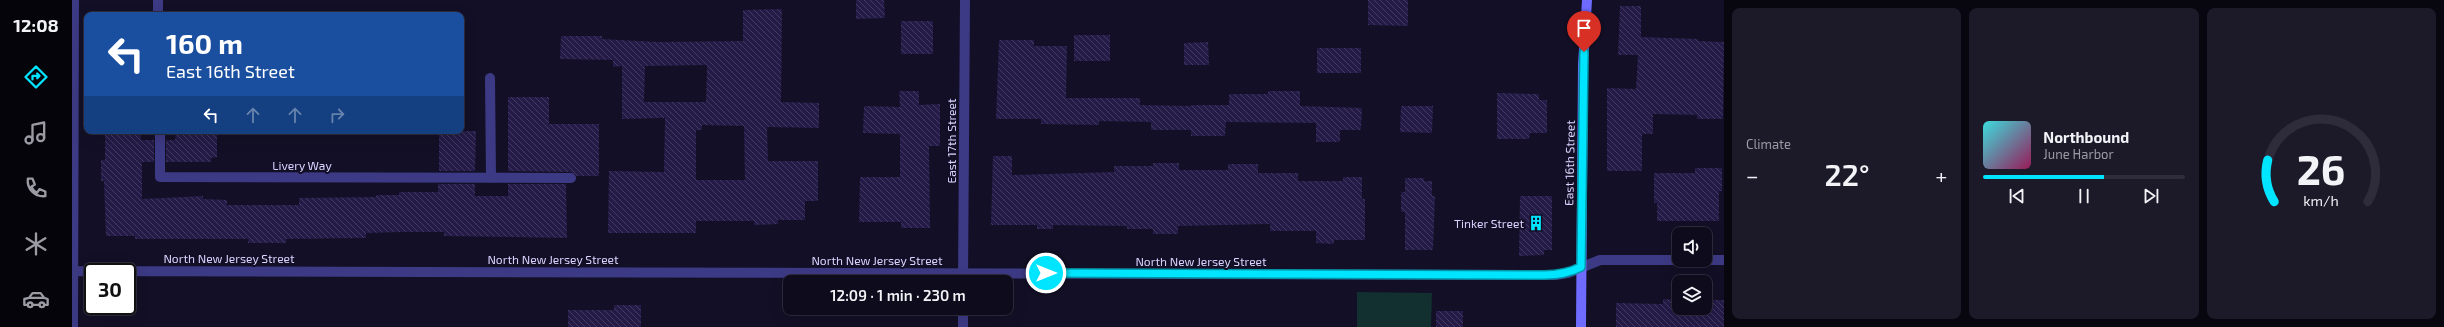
<!DOCTYPE html>
<html lang="en">
<head>
<meta charset="utf-8">
<style>
	:root { --surface:#0e0b1c; --page:#1c1929; --text:#f1f3f6; --muted:#9b9ba3; --line:#2e2b3b; --accent:#00e5ff }
	body { margin:0; font-family:"Exo 2",sans-serif; background:var(--page); color:var(--text); height:100vh; display:flex; flex-direction:column; font-size:15px; white-space:nowrap }
	* { box-sizing:border-box; margin:0 }
	p { font-size:13px; color:var(--muted) }
	.icon { flex:none; width:22px; height:22px; fill:none; stroke:currentColor; stroke-width:2; stroke-linecap:round; stroke-linejoin:round }
	.map { position:relative; flex:1; overflow:hidden }
	.panel { display:flex; flex-direction:column; gap:8px; padding:8px; background:#08060f; width:720px }
	.panel>* { flex:none }
	.guide { position:absolute; left:12px; top:12px; width:380px; height:122px; border-radius:8px; box-shadow:0 4px 16px #0002,0 0 0 1px var(--line); background:#1a4fa0; color:#fff; overflow:hidden }
	.controls { position:absolute; left:1600px; top:227px; display:grid; gap:8px }
	.controls a { display:grid; place-items:center; width:40px; height:40px; border-radius:8px; background:var(--surface); box-shadow:0 4px 16px #0002,0 0 0 1px var(--line); font-size:20px }
	.speed { position:absolute; left:12px; top:263px; display:flex; gap:8px; font-size:20px; font-weight:700; text-align:center }
	.speed>* { display:grid; place-content:center; width:52px; height:52px; border-radius:50%; background:var(--surface); box-shadow:0 4px 16px #0002,0 0 0 1px var(--line); line-height:1 }
	.speed .limit { border:2px solid #111; border-radius:6px; background:#fff; color:#111 }
	.pin { position:absolute; display:grid; place-items:center; width:34px; height:34px; color:#fff; margin:-41px -17px; border-radius:50% 50% 50% 0; rotate:-45deg; box-shadow:0 0 4px #0007 }
	.pin .icon { rotate:45deg }
	.me { position:absolute; width:44px; margin:-22px; rotate:90deg; stroke-linejoin:round; filter:drop-shadow(0 0 3px #0008) }
	.turn { display:flex; align-items:center; gap:14px; height:84px; padding:0 16px; font-size:18px }
	.turn .icon { width:52px; height:52px; stroke-width:2.5 }
	.turn b { display:block; font-size:28px; line-height:34px }
	.lanes { display:flex; align-items:center; height:38px; padding:0 16px; background:#0003; justify-content:center; gap:20px; direction:ltr }
	.lanes .off { opacity:.35 }
	.big { font-size:30px; font-weight:600; line-height:1.1 }
	.panel .card { flex:1; display:flex; flex-direction:column; justify-content:center; gap:6px; min-width:0; padding:0 14px; border-radius:8px; background:var(--page) }
	.panel .dial { align-items:center; gap:0 }
	.dial svg { height:104px; overflow:visible; fill:none; stroke:var(--line); stroke-width:7; stroke-linecap:round; text-anchor:middle }
	.dial text { fill:var(--text); stroke:none }
	.song { display:flex; align-items:center; gap:12px }
	.cover { width:48px; height:48px; border-radius:6px; background:linear-gradient(135deg,hsl(180 70% 55%),hsl(330 70% 35%)) }
	.played { height:4px; border-radius:2px; background:linear-gradient(90deg,var(--accent) 60%,var(--line) 60%) }
	.keys { display:flex; justify-content:space-around; direction:ltr }
	.heat { display:flex; justify-content:space-between; align-items:center; font-size:22px; direction:ltr }
	.panel .tiles { flex:1; display:grid; gap:8px; grid-template-columns:repeat(3,1fr) }
	.trip { position:absolute; left:711px; top:275px; width:230px; height:40px; border-radius:8px; background:var(--surface); box-shadow:0 4px 16px #0002,0 0 0 1px var(--line); font-weight:600; line-height:40px; text-align:center }
	main { display:flex; flex:1; min-height:0 }
	.menu { display:flex; flex-direction:column; width:72px; justify-content:space-around; align-items:center; background:#06040b; color:var(--muted) }
	.menu .icon { width:28px; height:28px }
	.menu .active { color:var(--accent) }
	.menu b { font-size:18px; color:var(--text) }
	.map>svg:first-child { display:block }
	.green { fill:#12302f }
	.building { fill:url(#building-back-hatch); fill-rule:evenodd }
	.lines { fill:none; stroke-linecap:round; stroke-linejoin:round }
	.street { stroke:#3d3a85; stroke-width:10 }
	.secondary { stroke:#6f6bff; stroke-width:10 }
	.route-casing { stroke:#0095a6; stroke-width:10 }
	.route { stroke:#00e5ff; stroke-width:7 }
	.labels { text-anchor:middle; dominant-baseline:central; stroke-width:4; stroke-linejoin:round; paint-order:stroke }
	.street-label { font-size:12px; fill:#d9d4ff; stroke:#130f26 }
	.poi-label { font-size:12px; fill:#d9d4ff; stroke:#130f26; text-anchor:end }
</style>
</head>
<body>
<main>
<nav class="menu">
<b>12:08</b>
<svg class="icon active" aria-label="directions" viewBox="0 0 24 24"><path d="M12 3l9 9-9 9-9-9zM9 14v-3h6M13 9l2 2-2 2"/></svg>
<svg class="icon" aria-label="music" viewBox="0 0 24 24"><path d="M9 18V5l10-2v13"/><circle cx="6" cy="18" r="3"/><circle cx="16" cy="16" r="3"/></svg>
<svg class="icon" aria-label="phone" viewBox="0 0 24 24"><path d="M5 4h4l2 5-3 2q2 4 5 5l2-3 5 2v4C11 20 4 13 5 4z"/></svg>
<svg class="icon" aria-label="climate" viewBox="0 0 24 24"><path d="M12 3v18M4 7l16 10M4 17L20 7"/></svg>
<svg class="icon" aria-label="car" viewBox="0 0 24 24"><path d="M5 17H2v-5l4-1 3-4h7l3 4 3 1v5h-3M9 17h6M6 11h13"/><circle cx="7" cy="17" r="2"/><circle cx="17" cy="17" r="2"/></svg>
</nav>
<div class="map">
<svg width="1652" height="327" viewBox="0 0 1652 327">
	<defs>
		<pattern id="building-back-hatch" width="6" height="6" patternUnits="userSpaceOnUse"><rect width="6" height="6" fill="#241b47"/><path d="M-1 5l2 2M0 0l6 6M5-1l2 2" fill="none" stroke="#433b63"/></pattern>
	</defs>
	<rect width="100%" height="100%" fill="#130f26"/>
	<!-- green -->
	<path class="green" d="M1285,292L1360,293L1359,327H1285Z"/>
	<!-- building -->
	<path class="building" d="M784,0H812L813,18L784,19Z
		M1296,0H1336V26L1296,25Z
		M1548,6H1569V37L1626,39V41L1652,42L1651,119H1625V115L1581,114V134H1570V171H1535V88L1564,89L1566,55H1546Z
		M710,9L709,102L747,103V128L695,127L696,161H746V201H733V220H706V224L682,225V221H624V233H536L537,171L592,172L593,118L550,119V66L541,67V60L488,59L489,36H530V39L585,42L671,41V10ZM635,65L634,102H572L573,66ZM630,125L672,126L673,180H624V130H630Z
		M829,21H861V54H829Z
		M1002,35H1038V61H1002Z
		M927,40H962V46H995L994,98H1068V105L1119,106L1120,105H1157V94H1196V91H1228V106L1290,108L1289,130H1268V142H1244V123L1154,122L1153,136H1119V130H1079V122L1027,121V125L969,124V119H924Z
		M1136,42L1137,65H1112V43Z
		M1245,48H1289V73H1245Z
		M827,91H847V105L868,104V146H857L858,228H829V222H787L788,177H828V134L791,133L792,106L828,107Z
		M1425,93L1467,94V100H1475V133H1458L1457,139H1425Z
		M436,97H477V124H527V176H505L499,172L436,171Z
		M1329,106H1361L1360,133L1328,132Z
		M33,131H69V140H82V162H70V199L131,196V199L155,200V205H227V198L304,197V195H327V192H366V184H403V196H436V184H494L495,238L372,236V232H328L294,233V238L214,239V243H176V239H63V236H34L32,181H29V160H33Z
		M104,131H145V157L139,158V162H94V140H103Z
		M367,131H404L403,171H367Z
		M921,156H940V175L1042,172V166H1081V163H1107V170H1156V164H1186V173H1226V181H1271V177H1290V199H1293V240H1262V244L1244,243V231H1198V224L1106,226V234H1081V229H1055V226L981,225V229H965V225H919Z
		M1623,168H1650V191H1647V221H1585V203H1582V173H1623Z
		M1333,178H1352V181H1360V196H1363L1361,250H1333V212H1329V192H1333Z
		M1448,196H1480V250H1472V255L1447,256Z
		M1591,299L1607,300V308H1633V300H1652V327H1544V303L1591,304Z
		M542,305H569V327H496V310H542Z
		M1364,311H1391V327H1364Z"/>
	<g class="lines">
		<!-- street -->
		<path class="street" d="M86,0V15
			M418,78L419,178
			M88,131V177L499,178
			M1618,260H1652
			M0,271L1484,275L1496,273L1528,260H1607
			M891,282L893,0
			M1,327L2,0
			M891,327V308"/>
		<!-- secondary -->
		<path class="secondary" d="M1509,327L1511,65L1515,0"/>
	</g>
	<g class="lines">
		<defs>
			<path id="route" d="M974,273L1472,275C1485,275 1497,273 1509,267L1512,52"/>
		</defs>
		<!-- route casing -->
		<use href="#route" class="route-casing"/>
		<!-- route -->
		<use href="#route" class="route"/>
	</g>
	<!-- icons -->
	<defs>
		<symbol id="building-bare" viewBox="-9 -9 18 18"><path d="M-4-6H4V6H1V3H-1V6H-4ZM-2.5-4.3h1.7v1.8h-1.7ZM.8-4.3h1.7v1.8H.8ZM-2.5-1h1.7V.8h-1.7ZM.8-1h1.7V.8H.8Z" fill="#00e5ff" stroke="#130f26" stroke-width="2.5" paint-order="stroke"/></symbol>
	</defs>
	<g fill-rule="evenodd">
		<use href="#building-bare" x="1453" y="212" width="22" height="22"/>
	</g>
	<g class="labels">
		<!-- street labels -->
		<g class="street-label">
			<text transform="translate(879 141) rotate(-90)">East 17th Street</text>
			<text transform="translate(1497 163) rotate(-89)">East 16th Street</text>
			<text x="230" y="165">Livery Way</text>
			<text x="157" y="258">North New Jersey Street</text>
			<text x="481" y="259">North New Jersey Street</text>
			<text x="805" y="260">North New Jersey Street</text>
			<text x="1129" y="261">North New Jersey Street</text>
		</g>
		<!-- poi labels -->
		<g class="poi-label">
			<text x="1452" y="223">Tinker Street</text>
		</g>
	</g>
</svg>
<div class="controls">
<a><svg class="icon" aria-label="sound" viewBox="0 0 24 24"><path d="M4 9h4l5-4v14l-5-4H4zM17 9q2 3 0 6"/></svg></a>
<a><svg class="icon" aria-label="layers" viewBox="0 0 24 24"><path d="M12 4l9 5-9 5-9-5zM3 14l9 5 9-5"/></svg></a>
</div>
<div class="speed"><div class="limit">30</div></div>
<div class="pin" style="left:1512px;top:52px;background:#d93025"><svg class="icon" aria-label="arrive" viewBox="0 0 24 24"><path d="M6 21V4h12l-3 4 3 4H6"/></svg></div>
<svg class="me" style="left:974px;top:273px" viewBox="-20 -20 40 40"><circle r="17" fill="#00e5ff" stroke="#fff" stroke-width="3"/><path d="M0-11L8 9 0 5-8 9z" fill="#fff"/></svg>
<div class="trip">12:09 · 1 min · 230 m</div>
<div class="guide">
<div class="turn"><svg class="icon" aria-label="left" viewBox="0 0 24 24"><path d="M17 20v-9H6M10 6l-5 5 5 5"/></svg><div><b>160 m</b>East 16th Street</div></div>
<div class="lanes"><svg class="icon" aria-label="left" viewBox="0 0 24 24"><path d="M17 20v-9H6M10 6l-5 5 5 5"/></svg><svg class="icon off" aria-label="ahead" viewBox="0 0 24 24"><path d="M12 20V5M6 11l6-6 6 6"/></svg><svg class="icon off" aria-label="ahead" viewBox="0 0 24 24"><path d="M12 20V5M6 11l6-6 6 6"/></svg><svg class="icon off" aria-label="right" viewBox="0 0 24 24"><path d="M7 20v-9h11M14 6l5 5-5 5"/></svg></div>
</div>
</div>
<section class="panel">
<div class="tiles">
<div class="card"><p>Climate</p>
<div class="heat"><a>−</a><b class="big">22°</b><a>+</a></div>
</div>
<div class="card">
<div class="song"><i class="cover"></i><div><b>Northbound</b><p>June Harbor</p></div></div>
<div class="played"></div>
<div class="keys"><svg class="icon" aria-label="previous" viewBox="0 0 24 24"><path d="M18 5L8 12l10 7zM5 5v14"/></svg><svg class="icon" aria-label="pause" viewBox="0 0 24 24"><path d="M8 5v14M16 5v14"/></svg><svg class="icon" aria-label="next" viewBox="0 0 24 24"><path d="M6 5l10 7-10 7zM19 5v14"/></svg></div>
</div>
<div class="card dial"><svg viewBox="0 0 100 80">
<path d="M14 69A42 42 0 1 1 86 69"/>
<path d="M14 69A42 42 0 0 1 9 37" stroke="#00e5ff"/>
<text x="50" y="56" font-size="32" font-weight="700">26</text>
<text x="50" y="72" font-size="11">km/h</text>
</svg></div>
</div>
</section>
</main>
</body>
</html>
